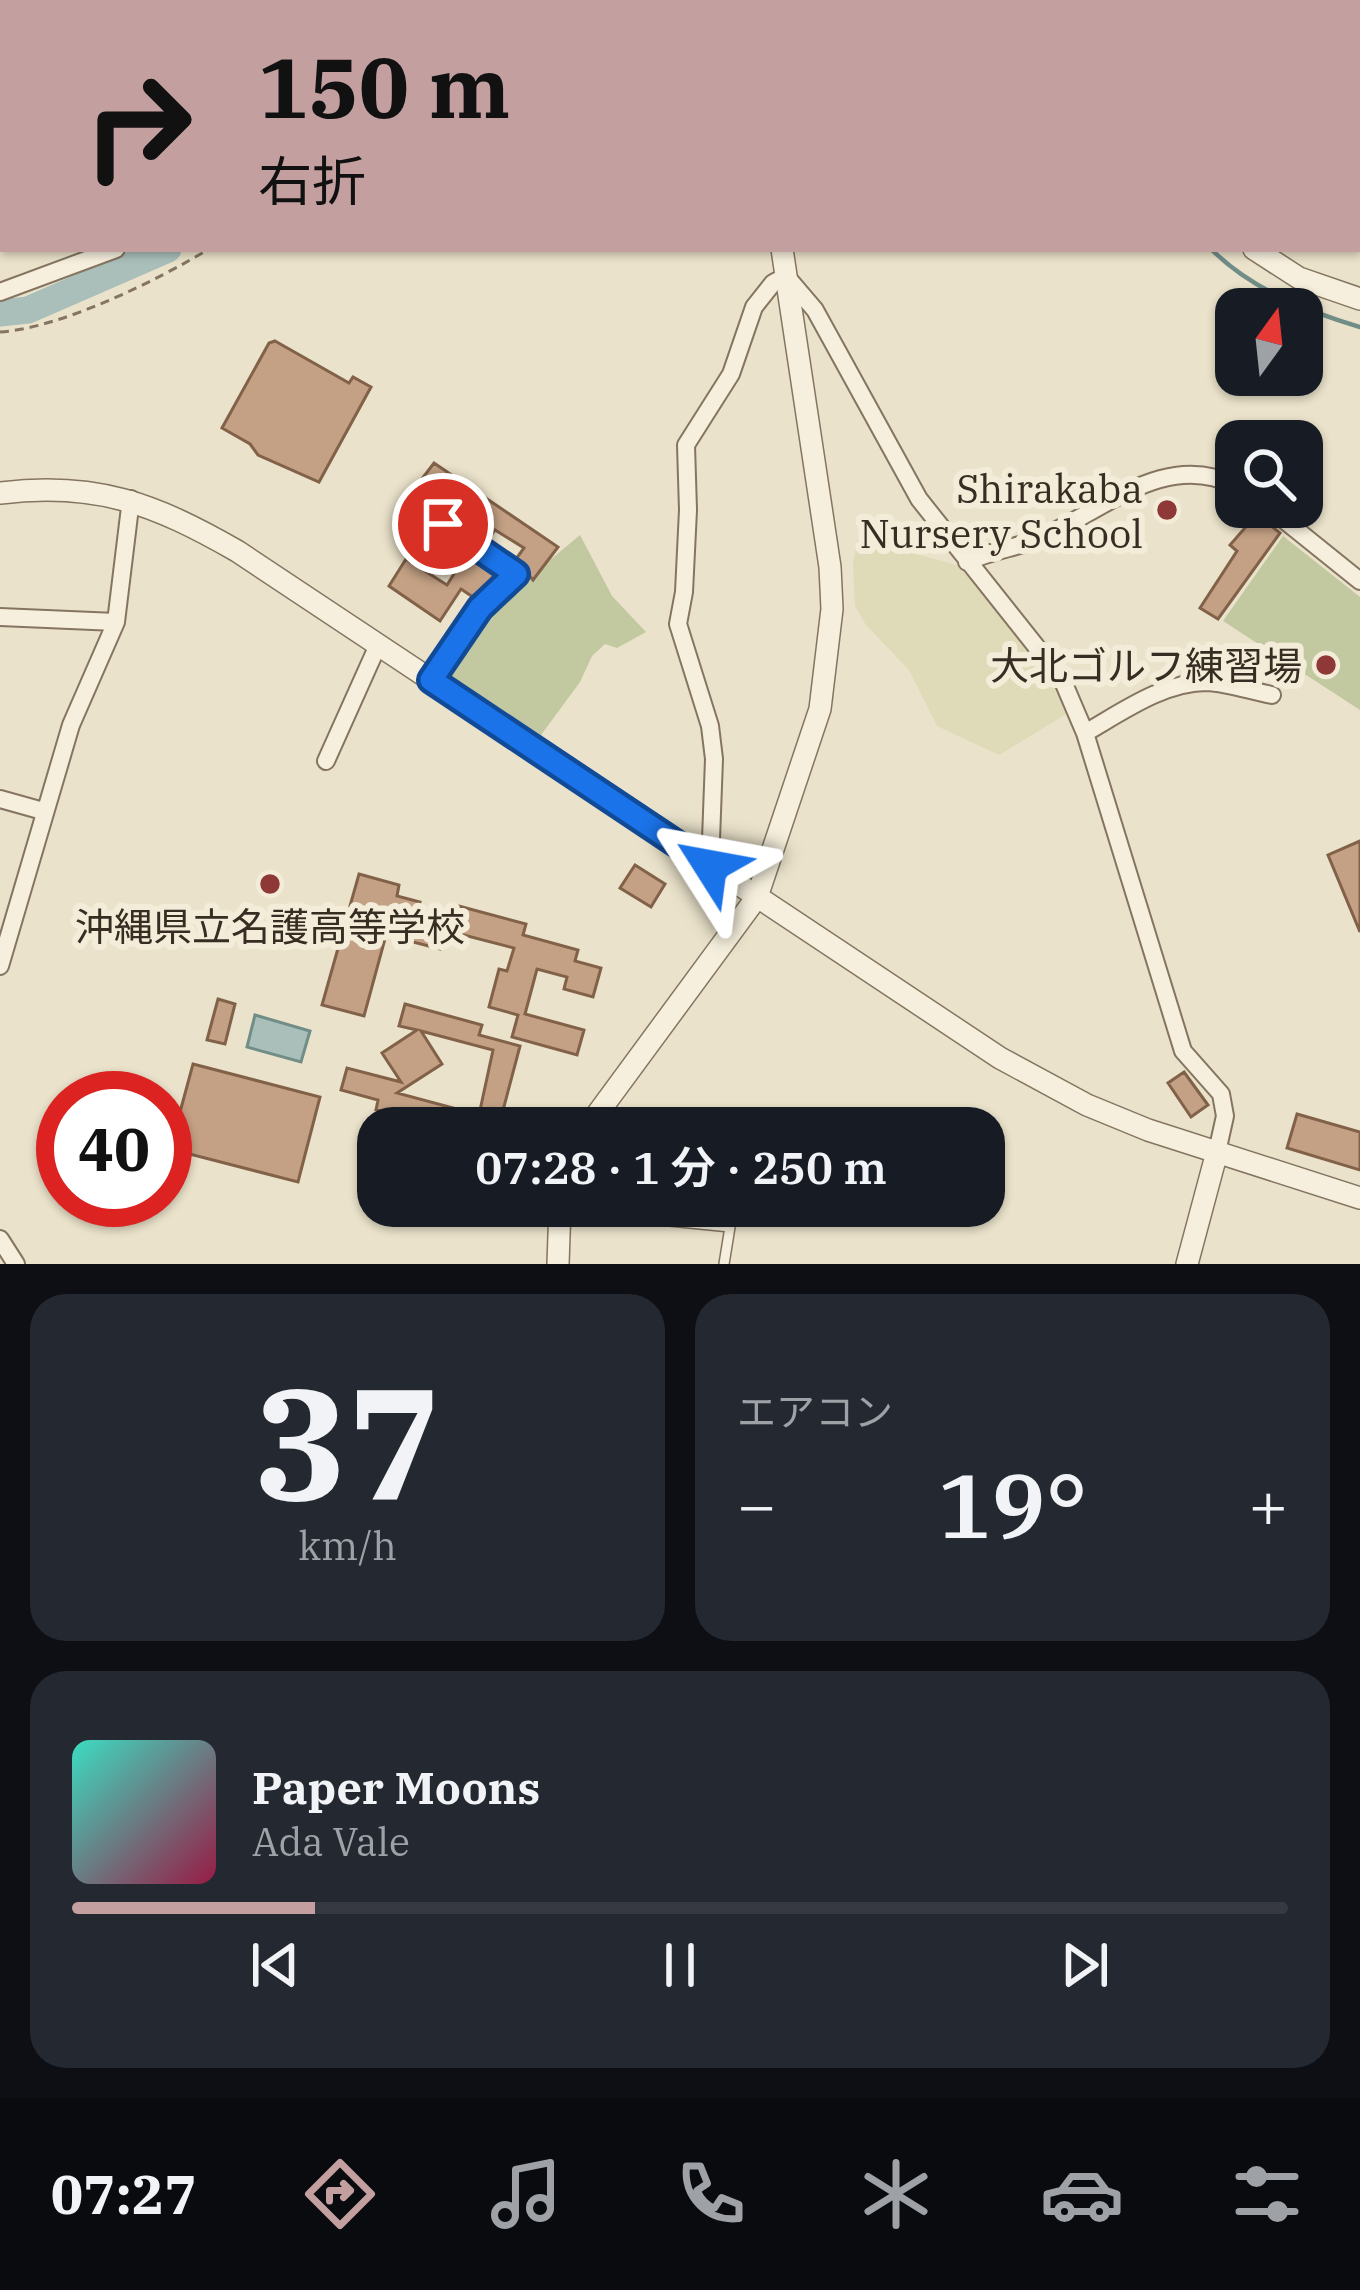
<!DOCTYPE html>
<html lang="ja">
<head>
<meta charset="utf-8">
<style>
	:root { --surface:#171b24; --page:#242831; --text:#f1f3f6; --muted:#9ea1a6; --line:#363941; --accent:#c49fa0 }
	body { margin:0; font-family:"IBM Plex Serif","Noto Sans JP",serif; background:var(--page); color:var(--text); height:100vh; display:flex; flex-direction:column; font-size:45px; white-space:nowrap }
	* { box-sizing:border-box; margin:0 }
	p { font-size:39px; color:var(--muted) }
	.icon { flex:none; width:66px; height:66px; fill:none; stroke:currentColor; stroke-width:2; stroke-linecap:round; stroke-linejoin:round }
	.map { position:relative; height:1264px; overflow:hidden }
	.side { display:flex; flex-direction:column; gap:30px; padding:30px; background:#0d0f14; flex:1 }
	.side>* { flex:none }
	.hud { position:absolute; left:0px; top:0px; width:1362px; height:252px; box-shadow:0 3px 9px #0004; background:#c49fa0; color:#111; overflow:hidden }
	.needle { width:78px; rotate:15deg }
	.fabs { position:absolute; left:1215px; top:288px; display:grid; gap:24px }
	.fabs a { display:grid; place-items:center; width:108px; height:108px; border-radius:24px; background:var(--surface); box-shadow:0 3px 9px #0004; font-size:60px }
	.speed { position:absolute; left:36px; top:1071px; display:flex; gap:24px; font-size:60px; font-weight:700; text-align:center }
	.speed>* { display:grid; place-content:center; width:156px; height:156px; border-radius:50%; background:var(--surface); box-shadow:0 3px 9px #0004; line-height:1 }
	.speed .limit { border:18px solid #d22; background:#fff; color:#111 }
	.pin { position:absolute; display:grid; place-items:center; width:102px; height:102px; color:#fff; margin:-51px; border:6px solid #fff; border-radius:50%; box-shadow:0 3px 12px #0007 }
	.me { position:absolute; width:132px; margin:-66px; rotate:304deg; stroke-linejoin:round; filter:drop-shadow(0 0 9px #0008) }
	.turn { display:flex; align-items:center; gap:42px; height:252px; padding:0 60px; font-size:54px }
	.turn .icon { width:156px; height:156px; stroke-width:2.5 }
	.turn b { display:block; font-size:84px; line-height:102px }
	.big { font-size:90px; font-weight:600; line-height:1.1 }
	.side .widget { flex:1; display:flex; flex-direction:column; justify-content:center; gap:18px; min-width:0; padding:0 42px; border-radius:36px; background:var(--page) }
	.side .dial { align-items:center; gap:0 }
	.dial b { font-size:156px; line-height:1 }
	.song { display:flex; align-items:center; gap:36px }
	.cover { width:144px; height:144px; border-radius:18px; background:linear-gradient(135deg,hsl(170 70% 55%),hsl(340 70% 35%)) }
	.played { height:12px; border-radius:6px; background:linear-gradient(90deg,var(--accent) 20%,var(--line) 20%) }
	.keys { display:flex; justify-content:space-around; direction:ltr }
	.heat { display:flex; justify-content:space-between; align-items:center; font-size:66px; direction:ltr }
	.side .tiles { flex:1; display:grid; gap:30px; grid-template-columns:1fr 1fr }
	.widget:last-child { grid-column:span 2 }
	.trip { position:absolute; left:357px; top:1107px; width:648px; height:120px; border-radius:36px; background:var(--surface); box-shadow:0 3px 9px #0004; font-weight:600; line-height:120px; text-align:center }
	.tabs { display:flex; height:192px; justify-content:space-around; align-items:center; background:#090b0e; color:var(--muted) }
	.tabs .icon { width:84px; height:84px }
	.tabs .current { color:var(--accent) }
	.tabs b { font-size:54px; color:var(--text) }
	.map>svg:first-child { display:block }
	.farmland { fill:#dfdab8 }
	.green { fill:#c2c89f }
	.water { fill:#aabfba; stroke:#718d87; stroke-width:3 }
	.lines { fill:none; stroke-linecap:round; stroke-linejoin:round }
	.stream { stroke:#718d87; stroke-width:4.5 }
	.river { stroke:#aabfba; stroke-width:27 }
	.building { fill:#c4a184; stroke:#826149; stroke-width:3; fill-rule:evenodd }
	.service-casing { stroke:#857560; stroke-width:12 }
	.minor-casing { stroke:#857560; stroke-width:20 }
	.tertiary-casing { stroke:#857560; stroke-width:24 }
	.path { stroke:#857560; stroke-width:3; stroke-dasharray:9 6; stroke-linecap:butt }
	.service { stroke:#f6efdd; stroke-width:9 }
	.minor { stroke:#f6efdd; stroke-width:16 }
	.tertiary { stroke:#f6efdd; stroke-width:21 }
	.route-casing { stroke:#114b97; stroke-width:30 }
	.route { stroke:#1a73e8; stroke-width:21 }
	.poi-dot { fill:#8e3837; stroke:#f3ecd9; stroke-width:4.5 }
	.labels { text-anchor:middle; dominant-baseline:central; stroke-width:12; stroke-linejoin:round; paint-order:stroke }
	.poi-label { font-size:39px; fill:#382d22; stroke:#f3ecd9; text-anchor:end }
</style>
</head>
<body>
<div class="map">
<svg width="1360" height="1264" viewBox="0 0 1360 1264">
	<rect width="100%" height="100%" fill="#eae2ca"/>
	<!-- farmland -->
	<path class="farmland" d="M858,538L956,565L1024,635L1073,710L999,755L937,726L909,670L866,625L855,606L853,563Z"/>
	<!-- green -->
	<path class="green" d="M580,535L612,596L646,632L617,648L605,644L592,656L580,682L541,735L450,676L490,610Z
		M1283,536L1360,597V710L1223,621Z"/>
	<!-- water -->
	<path class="water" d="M255,1015L310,1031L301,1062L247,1047Z"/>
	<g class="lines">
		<!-- stream -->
		<path class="stream" d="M799,3V0
			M1211,249C1251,289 1306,311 1360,327"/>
		<!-- river -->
		<path class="river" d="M0,313L28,310L168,249"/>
	</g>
	<!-- building -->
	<path class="building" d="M275,341L349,383L353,377L371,387L319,482L258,455L250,444L222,428L269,343Z
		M434,463L558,547L533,580L516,559L524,548L495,530L490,537L418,484Z
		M1257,514L1280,533L1218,619L1200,608L1237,551L1230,545Z
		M466,555L496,576L473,597L461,589L440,621L389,586L406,559L447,585Z
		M1360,841V932L1328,855Z
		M635,865L665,884L651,907L620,888Z
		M359,874L399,885L397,896L420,902L417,913L447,921L440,949L386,935L364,1016L322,1005Z
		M455,905L526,924L523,935L578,950L575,961L601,968L593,997L564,989L567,977L537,969L525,1014L584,1030L577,1055L512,1037L518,1015L489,1007L499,969L507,971L514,948L448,931Z
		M218,999L235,1004L225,1044L207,1040Z
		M405,1004L482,1025L479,1035L520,1046L502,1114L508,1116L505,1128H442L376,1110L378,1100L341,1090L347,1068L401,1082L382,1053L417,1030L399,1026ZM421,1031L493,1050L479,1115L397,1093L442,1064Z
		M193,1064L320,1097L298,1182L170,1149Z
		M1184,1072L1208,1105L1191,1117L1168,1083Z
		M1297,1114L1360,1132V1170L1287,1148Z"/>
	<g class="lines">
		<defs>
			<path id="service" d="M559,1210L730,1227L724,1264"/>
			<path id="minor" d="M65,3V0
				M1286,3L1303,0
				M0,292L116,249
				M1268,507L1360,581
				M967,562C990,551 1015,548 1038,539C1102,512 1165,449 1236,486
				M0,617L116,622
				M431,680L480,608L516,574L443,524
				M1085,733C1122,712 1163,682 1207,682C1228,683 1251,691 1272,695
				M326,761L378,645
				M0,799L43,811
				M710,866L714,759L710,726L678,624L684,592L688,510L686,445L731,374L754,307L773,283L786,276L815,310L919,499L1062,679L1085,733L1183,1051L1221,1094L1225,1116L1217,1152
				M0,966L71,725L116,622L131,499
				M0,1239L16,1264"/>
			<path id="tertiary" d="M685,0L693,3
				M739,0V3
				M185,3L192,0
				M0,49L3,48
				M1254,249L1299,278L1360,299
				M0,493C96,481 155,504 237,551L1000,1058L1087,1105L1148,1130L1360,1198
				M587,1128L757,897L820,709L832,609L830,567L782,249
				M558,1264L560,1206
				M1187,1264L1217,1152"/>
		</defs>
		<!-- service casing -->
		<use href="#service" class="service-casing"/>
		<!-- minor casing -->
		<use href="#minor" class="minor-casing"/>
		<!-- tertiary casing -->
		<use href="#tertiary" class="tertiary-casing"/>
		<!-- path -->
		<path class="path" d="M0,332C61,328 156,281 209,249"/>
		<!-- service -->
		<use href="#service" class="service"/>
		<!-- minor -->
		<use href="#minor" class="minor"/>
		<!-- tertiary -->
		<use href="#tertiary" class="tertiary"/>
	</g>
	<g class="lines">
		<defs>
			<path id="route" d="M443,524L516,574L480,608L431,680L710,866"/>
		</defs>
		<!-- route casing -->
		<use href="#route" class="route-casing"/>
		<!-- route -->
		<use href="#route" class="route"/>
	</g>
	<!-- markers -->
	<g class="poi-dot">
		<circle cx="1167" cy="510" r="12"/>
		<circle cx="1326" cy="665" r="12"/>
		<circle cx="270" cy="884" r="12"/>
	</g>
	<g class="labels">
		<!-- poi labels -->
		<g class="poi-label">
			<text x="1143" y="488">Shirakaba<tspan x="1143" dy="45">Nursery School</tspan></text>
			<text x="1302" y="665">大北ゴルフ練習場</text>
			<text x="270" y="926" text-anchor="middle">沖縄県立名護高等学校</text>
		</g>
	</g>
</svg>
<div class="fabs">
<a><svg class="needle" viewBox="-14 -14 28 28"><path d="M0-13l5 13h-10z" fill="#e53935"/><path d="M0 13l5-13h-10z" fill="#9ea1a6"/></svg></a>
<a><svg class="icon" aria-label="search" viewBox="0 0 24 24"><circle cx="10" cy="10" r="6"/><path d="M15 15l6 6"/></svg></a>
</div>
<div class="speed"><div class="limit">40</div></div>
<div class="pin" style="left:443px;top:524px;background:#d93025"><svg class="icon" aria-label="arrive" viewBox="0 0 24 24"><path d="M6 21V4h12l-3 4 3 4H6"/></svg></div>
<svg class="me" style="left:710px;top:866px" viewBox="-20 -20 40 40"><path d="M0-17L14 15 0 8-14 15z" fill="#1a73e8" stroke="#fff" stroke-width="4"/></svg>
<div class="trip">07:28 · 1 分 · 250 m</div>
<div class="hud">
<div class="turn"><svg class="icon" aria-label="right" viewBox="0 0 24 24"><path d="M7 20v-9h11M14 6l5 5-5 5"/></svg><div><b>150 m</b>右折</div></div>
</div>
</div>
<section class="side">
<div class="tiles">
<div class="widget dial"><b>37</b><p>km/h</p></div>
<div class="widget"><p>エアコン</p>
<div class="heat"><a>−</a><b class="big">19°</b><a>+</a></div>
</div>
<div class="widget">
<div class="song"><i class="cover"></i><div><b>Paper Moons</b><p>Ada Vale</p></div></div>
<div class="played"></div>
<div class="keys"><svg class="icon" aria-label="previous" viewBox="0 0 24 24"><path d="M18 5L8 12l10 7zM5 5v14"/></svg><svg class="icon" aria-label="pause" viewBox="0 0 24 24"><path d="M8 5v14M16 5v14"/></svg><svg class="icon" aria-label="next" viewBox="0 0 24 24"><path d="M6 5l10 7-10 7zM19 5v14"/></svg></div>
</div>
</div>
</section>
<nav class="tabs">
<b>07:27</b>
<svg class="icon current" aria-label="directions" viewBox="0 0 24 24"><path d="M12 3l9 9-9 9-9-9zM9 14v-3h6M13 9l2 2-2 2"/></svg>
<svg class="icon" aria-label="music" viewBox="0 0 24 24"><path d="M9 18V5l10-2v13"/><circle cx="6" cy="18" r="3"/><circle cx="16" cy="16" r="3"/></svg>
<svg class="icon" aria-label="phone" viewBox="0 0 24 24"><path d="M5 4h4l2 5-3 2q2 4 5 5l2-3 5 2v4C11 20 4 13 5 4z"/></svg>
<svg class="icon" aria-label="climate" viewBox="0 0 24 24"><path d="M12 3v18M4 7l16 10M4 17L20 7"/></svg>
<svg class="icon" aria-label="car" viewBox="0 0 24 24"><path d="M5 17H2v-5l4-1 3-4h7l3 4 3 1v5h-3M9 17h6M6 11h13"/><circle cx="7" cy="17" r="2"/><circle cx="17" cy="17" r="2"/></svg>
<svg class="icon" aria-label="filters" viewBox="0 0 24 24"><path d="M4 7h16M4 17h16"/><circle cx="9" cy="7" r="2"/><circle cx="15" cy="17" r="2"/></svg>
</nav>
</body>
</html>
